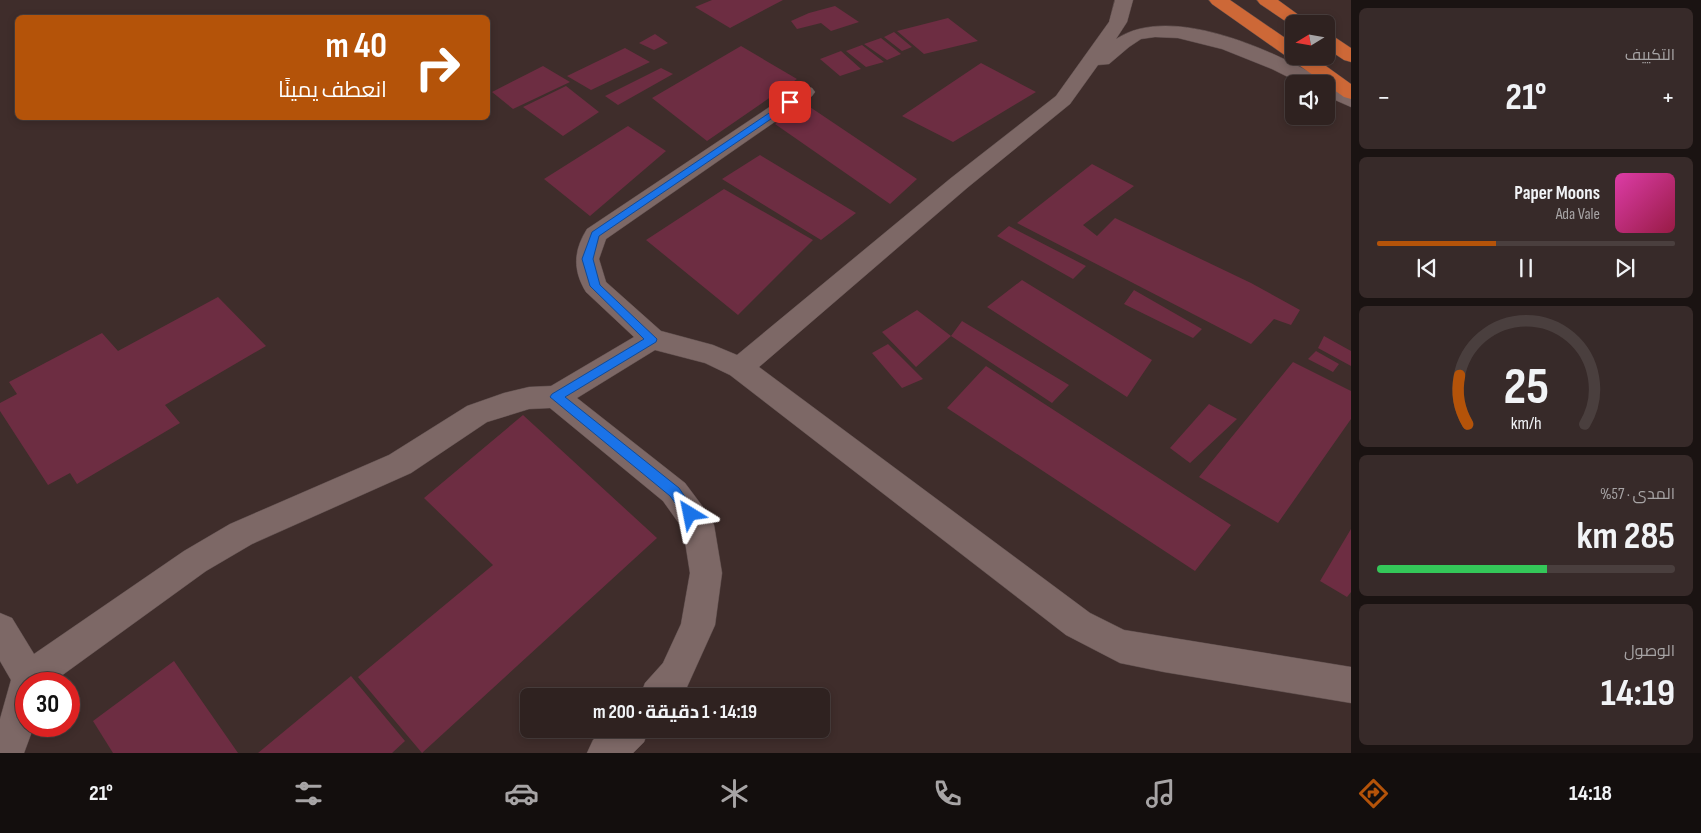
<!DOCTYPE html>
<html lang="ar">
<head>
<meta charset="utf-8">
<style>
	:root { --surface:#2f2220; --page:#372a29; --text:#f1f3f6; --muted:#a7a4a5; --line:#4a3f3e; --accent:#b45309 }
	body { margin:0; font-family:"Sofia Sans Condensed",Cairo,sans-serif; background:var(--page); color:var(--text); direction:rtl; height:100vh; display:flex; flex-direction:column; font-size:19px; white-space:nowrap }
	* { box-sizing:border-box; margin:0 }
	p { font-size:16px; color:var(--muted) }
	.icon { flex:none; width:28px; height:28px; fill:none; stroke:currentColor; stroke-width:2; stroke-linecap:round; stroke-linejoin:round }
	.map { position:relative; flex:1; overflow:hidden; direction:ltr }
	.drawer { display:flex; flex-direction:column; gap:8px; padding:8px; background:#1a1312; width:350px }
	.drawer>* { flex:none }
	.top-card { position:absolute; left:15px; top:15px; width:475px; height:105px; border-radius:8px; box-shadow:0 2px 8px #0003,0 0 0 1px var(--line); direction:rtl; background:#b45309; color:#fff; overflow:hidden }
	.needle { width:32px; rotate:259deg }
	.controls { position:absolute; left:1285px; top:15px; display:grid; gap:10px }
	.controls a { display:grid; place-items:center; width:50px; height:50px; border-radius:8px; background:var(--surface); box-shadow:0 2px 8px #0003,0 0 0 1px var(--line); font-size:25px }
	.speed { position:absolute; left:15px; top:672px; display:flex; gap:10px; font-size:25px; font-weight:700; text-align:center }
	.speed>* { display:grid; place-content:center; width:65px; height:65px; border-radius:50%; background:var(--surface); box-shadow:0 2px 8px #0003,0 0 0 1px var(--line); line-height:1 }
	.speed .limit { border:8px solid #d22; background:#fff; color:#111 }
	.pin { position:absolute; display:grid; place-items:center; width:42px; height:42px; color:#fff; margin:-21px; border-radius:10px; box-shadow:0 2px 8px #0006 }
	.me { position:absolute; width:55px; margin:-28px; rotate:325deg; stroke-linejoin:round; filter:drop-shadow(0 0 4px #0008) }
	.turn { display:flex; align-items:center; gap:18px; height:105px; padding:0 20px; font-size:22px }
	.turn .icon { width:65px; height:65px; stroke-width:2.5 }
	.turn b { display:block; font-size:35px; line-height:42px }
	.big { font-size:38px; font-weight:700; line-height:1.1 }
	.drawer .tile { flex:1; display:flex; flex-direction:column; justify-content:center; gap:8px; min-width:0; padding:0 18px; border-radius:8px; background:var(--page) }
	.drawer .dial { align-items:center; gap:0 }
	.dial svg { height:130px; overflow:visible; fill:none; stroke:var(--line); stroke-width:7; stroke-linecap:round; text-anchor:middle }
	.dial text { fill:var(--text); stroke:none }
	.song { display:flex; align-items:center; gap:15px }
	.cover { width:60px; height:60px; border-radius:8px; background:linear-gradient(135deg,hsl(320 70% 55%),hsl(340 70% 35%)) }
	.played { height:5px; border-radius:2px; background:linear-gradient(90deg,var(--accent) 40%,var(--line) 40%) }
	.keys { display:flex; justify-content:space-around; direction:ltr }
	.heat { display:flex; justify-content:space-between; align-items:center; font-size:28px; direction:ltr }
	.charge { height:8px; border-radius:4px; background:linear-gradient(90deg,#34c759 57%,var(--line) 0) }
	.trip { position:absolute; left:520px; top:688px; width:310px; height:50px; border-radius:8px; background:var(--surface); box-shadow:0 2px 8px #0003,0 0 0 1px var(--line); font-weight:700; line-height:50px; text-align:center; direction:rtl }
	.tabs { display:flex; height:80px; justify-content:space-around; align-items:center; background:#130e0d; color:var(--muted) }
	.tabs .icon { width:35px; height:35px }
	.tabs .on { color:var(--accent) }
	.tabs b { font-size:22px; color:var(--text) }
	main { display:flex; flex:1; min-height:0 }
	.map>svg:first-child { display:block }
	.building { fill:#6d2d42 }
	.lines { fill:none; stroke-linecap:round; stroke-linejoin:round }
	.minor-casing { stroke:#5b4b4a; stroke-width:1 }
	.highway-casing { stroke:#5b4b4a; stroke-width:1 }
	.minor { fill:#7d6866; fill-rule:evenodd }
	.highway { fill:#cd6837; fill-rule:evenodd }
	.route { fill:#1a73e8; stroke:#114b97 }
</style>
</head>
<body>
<main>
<section class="drawer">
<div class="tile"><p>التكييف</p>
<div class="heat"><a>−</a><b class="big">21°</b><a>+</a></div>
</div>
<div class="tile">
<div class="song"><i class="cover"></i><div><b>Paper Moons</b><p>Ada Vale</p></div></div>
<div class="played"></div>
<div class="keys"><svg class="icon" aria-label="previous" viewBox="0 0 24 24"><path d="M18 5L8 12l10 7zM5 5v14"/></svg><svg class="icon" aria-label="pause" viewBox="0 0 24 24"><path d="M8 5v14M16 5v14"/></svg><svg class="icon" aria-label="next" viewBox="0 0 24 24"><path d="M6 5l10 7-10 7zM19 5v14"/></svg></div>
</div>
<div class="tile dial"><svg viewBox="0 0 100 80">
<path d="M14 69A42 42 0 1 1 86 69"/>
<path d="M14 69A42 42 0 0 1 9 39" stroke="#b45309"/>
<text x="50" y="56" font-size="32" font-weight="700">25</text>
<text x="50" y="72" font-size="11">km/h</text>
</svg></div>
<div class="tile"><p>المدى · 57%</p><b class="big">285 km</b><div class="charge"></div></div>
<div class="tile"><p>الوصول</p><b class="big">14:19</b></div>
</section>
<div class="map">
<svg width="1351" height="753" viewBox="0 0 1351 753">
	<rect width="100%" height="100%" fill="#3f2d2b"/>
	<!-- building -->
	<path class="building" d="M712,0H783L730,28L695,7Z
		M835,6L859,22L831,31L821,23L797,29L791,21L809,13Z
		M948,18L978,41L924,54L897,31Z
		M894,32L912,47L902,51L884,37Z
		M655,34L668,43L654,50L639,43Z
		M881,38L901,54L887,60L864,44Z
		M862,45L884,62L866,67L846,51Z
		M741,46L797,79L707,141L652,98Z
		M625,48L650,62L591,90L567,76Z
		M841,51L861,69L840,76L820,59Z
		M981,63L1036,92L953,142L902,116Z
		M543,66L570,82L513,109L492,92Z
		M661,68L673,74L618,105L605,96Z
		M566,86L599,112L563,136L523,107Z
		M804,103L917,179L890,204L775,124Z
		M628,126L666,151L590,216L544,179Z
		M760,155L856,213L821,240L722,179Z
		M1092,164L1134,186L1083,225L1097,236L1115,218L1251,283L1300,310L1291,325L1274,319L1251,344L1017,223Z
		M724,189L813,240L738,315L646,240Z
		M1009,226L1086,266L1073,279L997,236Z
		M1022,280L1152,360L1127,397L987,307Z
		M1134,290L1202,329L1193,338L1124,304Z
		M218,297L266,346L165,405L180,423L77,484L70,473L48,485L0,411V403L17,394L9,382L102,333L118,351Z
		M917,310L951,336L962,321L1069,385L1052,403L951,336L916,367L882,332Z
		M1324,336L1351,351V366L1318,348Z
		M888,344L923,379L902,388L872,353Z
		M1316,351L1339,364L1333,372L1308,359Z
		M1293,362L1351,391V419L1278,523L1199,477Z
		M986,366L1231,525L1195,571L947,408Z
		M1209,404L1237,419L1190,463L1170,448Z
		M523,415L657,538L422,753L358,677L493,565L424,498Z
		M1351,529V592L1347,597L1320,581Z
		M174,661L238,753H113L93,721Z
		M351,676L405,741L392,753H258Z"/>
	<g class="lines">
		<defs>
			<path id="minor" d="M1115,0H1133L1127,22L1116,39C1171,2 1277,52 1327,82C1334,86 1343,89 1351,93V107L1326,96V84H1302L1272,69L1222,49L1178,38L1155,37L1141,39L1129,47L1109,64L1098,65L1070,104L967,188L759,367L1090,613L1124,630L1351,667V703L1164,672L1120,663L1066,635L730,375L705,363L655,350L577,398L685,483L709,515L714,525L722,573L715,625L687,687L680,696H640L645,683L663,663L681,624L690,573L683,529L663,501L550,408L529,409L487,422L411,473L252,544L206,571L50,684H26V726H34L24,753H0V719L11,680L0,661V613L12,618L34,654L184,551L230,524L389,455L467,406L504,393L529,387L551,386L634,337L586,292C573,271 573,251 587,229L798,88L805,86L812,88L815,92L812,96L606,239L599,259L606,282L661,331L713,345L737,355L951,178L1056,96L1109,22Z
				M605,729H649L644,742L633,753H587L593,740Z"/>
			<path id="highway" d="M1209,0H1230L1294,44V56H1312L1351,84V99L1344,97L1212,4Z
				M1257,0H1278L1311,24H1294V27L1260,4Z
				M1326,34L1333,36L1351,48V62L1344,60L1326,48Z"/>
		</defs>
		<!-- minor casing -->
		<use href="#minor" class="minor-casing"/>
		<!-- highway casing -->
		<use href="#highway" class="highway-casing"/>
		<!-- minor -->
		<use href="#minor" class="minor"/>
		<!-- highway -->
		<use href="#highway" class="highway"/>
	</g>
	<!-- route -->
	<path class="route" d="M790,99L794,102L793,104L599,236L593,259L600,285L657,339L656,342L565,397L679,488L697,514L695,518L690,520L686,518L670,496L550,397L552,394L644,339L590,286L582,259L592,232Z"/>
</svg>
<div class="controls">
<a><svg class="needle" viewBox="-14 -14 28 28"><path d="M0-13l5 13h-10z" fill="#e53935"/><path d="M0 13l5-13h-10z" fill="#a7a4a5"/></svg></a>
<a><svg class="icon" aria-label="sound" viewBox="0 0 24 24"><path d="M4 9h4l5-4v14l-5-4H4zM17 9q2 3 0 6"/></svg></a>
</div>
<div class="speed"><div class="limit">30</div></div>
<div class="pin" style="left:790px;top:102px;background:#d93025"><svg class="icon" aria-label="arrive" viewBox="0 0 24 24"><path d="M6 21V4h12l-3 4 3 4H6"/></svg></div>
<svg class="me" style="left:690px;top:514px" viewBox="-20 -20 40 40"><path d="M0-17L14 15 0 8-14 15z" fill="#1a73e8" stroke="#fff" stroke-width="4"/></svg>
<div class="trip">14:19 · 1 دقيقة · 200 m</div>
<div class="top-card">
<div class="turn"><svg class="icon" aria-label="right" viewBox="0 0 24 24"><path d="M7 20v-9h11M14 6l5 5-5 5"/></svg><div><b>40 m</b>انعطف يمينًا</div></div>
</div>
</div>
</main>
<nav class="tabs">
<b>14:18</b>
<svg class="icon on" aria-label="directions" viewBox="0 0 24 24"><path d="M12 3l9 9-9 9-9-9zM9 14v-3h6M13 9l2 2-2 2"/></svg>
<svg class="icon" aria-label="music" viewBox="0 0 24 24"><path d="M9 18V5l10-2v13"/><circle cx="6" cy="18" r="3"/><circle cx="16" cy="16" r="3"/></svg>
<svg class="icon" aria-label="phone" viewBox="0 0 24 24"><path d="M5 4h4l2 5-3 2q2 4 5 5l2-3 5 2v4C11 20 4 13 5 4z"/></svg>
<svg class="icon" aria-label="climate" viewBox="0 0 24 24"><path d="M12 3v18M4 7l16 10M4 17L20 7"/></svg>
<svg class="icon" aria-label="car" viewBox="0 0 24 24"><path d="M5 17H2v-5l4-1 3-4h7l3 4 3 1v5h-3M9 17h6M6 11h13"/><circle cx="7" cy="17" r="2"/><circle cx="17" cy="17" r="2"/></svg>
<svg class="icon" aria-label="filters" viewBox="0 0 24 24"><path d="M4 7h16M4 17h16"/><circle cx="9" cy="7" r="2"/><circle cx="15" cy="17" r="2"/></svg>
<b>21°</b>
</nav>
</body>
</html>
